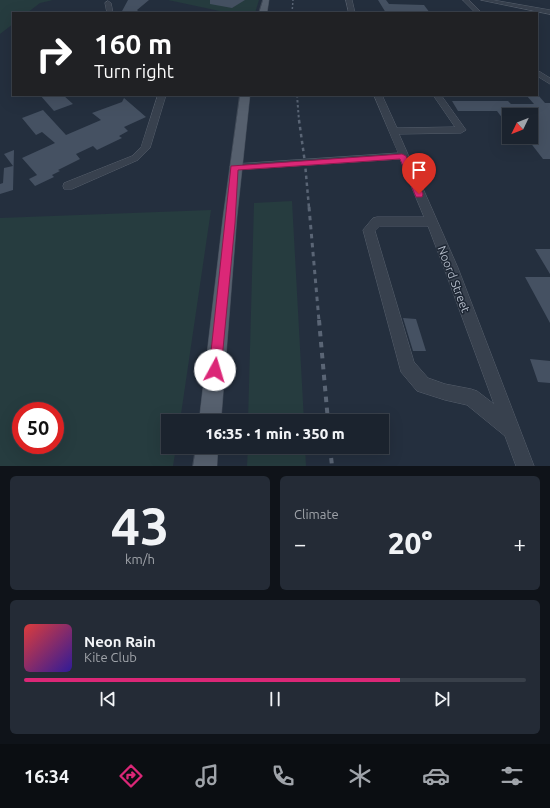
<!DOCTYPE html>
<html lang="en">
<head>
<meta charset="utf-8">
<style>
	:root { --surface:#1b232e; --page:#242b36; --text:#f1f3f6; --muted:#a0a4aa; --line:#39404a; --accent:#db2777 }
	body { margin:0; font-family:Ubuntu,sans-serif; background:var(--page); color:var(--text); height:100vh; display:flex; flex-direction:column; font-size:15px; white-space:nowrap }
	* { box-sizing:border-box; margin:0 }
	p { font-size:13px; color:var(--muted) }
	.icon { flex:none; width:22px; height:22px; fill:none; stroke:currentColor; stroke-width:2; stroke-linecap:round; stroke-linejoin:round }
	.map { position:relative; height:466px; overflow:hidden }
	.details { display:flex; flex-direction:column; gap:10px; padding:10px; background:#0f1319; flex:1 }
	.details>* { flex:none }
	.guide { position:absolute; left:12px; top:12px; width:526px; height:84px; border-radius:0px; box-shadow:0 4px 16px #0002,0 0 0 1px var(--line); background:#202124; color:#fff; overflow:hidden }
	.needle { width:26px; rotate:227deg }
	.buttons { position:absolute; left:502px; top:108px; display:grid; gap:8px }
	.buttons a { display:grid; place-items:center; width:36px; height:36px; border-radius:0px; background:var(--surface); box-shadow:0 4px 16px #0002,0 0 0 1px var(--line); font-size:20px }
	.speed { position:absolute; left:12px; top:402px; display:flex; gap:8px; font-size:20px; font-weight:700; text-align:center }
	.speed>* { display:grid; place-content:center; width:52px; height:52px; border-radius:50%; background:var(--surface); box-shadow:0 4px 16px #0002,0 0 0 1px var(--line); line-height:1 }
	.speed .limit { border:6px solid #d22; background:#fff; color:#111 }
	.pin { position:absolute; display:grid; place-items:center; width:34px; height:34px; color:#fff; margin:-41px -17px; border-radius:50% 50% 50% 0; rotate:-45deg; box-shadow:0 0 4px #0007 }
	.pin .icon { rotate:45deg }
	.me { position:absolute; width:44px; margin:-22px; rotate:6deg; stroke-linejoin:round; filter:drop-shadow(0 0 3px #0008) }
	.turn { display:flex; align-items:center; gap:14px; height:84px; padding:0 16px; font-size:18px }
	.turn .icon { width:52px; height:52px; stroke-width:2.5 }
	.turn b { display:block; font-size:28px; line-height:34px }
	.big { font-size:30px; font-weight:800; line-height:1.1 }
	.details .card { flex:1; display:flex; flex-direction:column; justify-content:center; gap:6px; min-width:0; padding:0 14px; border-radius:6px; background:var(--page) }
	.details .dial { align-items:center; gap:0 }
	.dial b { font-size:52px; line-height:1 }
	.song { display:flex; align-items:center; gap:12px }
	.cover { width:48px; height:48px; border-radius:6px; background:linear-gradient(135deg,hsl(0 70% 55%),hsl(250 70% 35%)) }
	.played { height:4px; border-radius:2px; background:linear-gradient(90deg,var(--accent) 75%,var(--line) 75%) }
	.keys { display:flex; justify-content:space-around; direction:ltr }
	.heat { display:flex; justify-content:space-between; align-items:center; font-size:22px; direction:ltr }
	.details .tiles { flex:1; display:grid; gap:10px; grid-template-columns:1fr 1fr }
	.card:last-child { grid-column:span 2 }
	.trip { position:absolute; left:161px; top:414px; width:228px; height:40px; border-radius:0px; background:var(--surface); box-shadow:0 4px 16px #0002,0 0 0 1px var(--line); font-weight:800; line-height:40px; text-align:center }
	.menu { display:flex; height:64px; justify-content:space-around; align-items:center; background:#0b0e12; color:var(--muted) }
	.menu .icon { width:28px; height:28px }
	.menu .selected { color:var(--accent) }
	.menu b { font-size:18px; color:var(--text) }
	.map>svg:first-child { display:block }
	.green { fill:#263c3f; fill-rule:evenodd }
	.building { fill:#455162 }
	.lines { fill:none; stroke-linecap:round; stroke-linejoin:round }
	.minor-casing { stroke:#565f6c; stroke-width:1 }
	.major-casing { stroke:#414a57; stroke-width:1 }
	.minor { fill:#38414e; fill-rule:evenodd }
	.major { fill:#56606e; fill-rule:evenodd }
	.rail-far4 { stroke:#5a6575; stroke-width:1.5; stroke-dasharray:2 2; stroke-linecap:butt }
	.rail-far3 { stroke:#5a6575; stroke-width:2; stroke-dasharray:2.5 2.5; stroke-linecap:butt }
	.rail-far2 { stroke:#5a6575; stroke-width:2.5; stroke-dasharray:3.5 3.5; stroke-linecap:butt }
	.rail-far1 { stroke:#5a6575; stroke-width:3; stroke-dasharray:4.5 4.5; stroke-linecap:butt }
	.rail { stroke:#5a6575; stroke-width:4; stroke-dasharray:5.5 5.5; stroke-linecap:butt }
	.route { fill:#db2777; stroke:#8e194d }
	.labels { text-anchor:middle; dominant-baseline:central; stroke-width:3; stroke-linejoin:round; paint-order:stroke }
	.street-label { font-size:12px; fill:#b4bcc9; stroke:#1d2633 }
</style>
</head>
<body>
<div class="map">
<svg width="550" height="466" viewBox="0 0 550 466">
	<rect width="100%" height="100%" fill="#242f3e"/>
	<!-- green -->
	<path class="green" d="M0,0H53L40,3L27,13H13V24L0,34Z
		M168,0H259L255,13H229Z
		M292,201L304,421H248L254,203Z
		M211,210L180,421H168V447H176L173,466H0V218ZM21,411H55V445H21Z
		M248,447H305L306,466H247Z"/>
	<!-- building -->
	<path class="building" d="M128,0H149L137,10L140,13H121Z
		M210,0H245L232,8L210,4Z
		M378,0H386L389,4L424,5L430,13H386Z
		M40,95H63L73,104L54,111Z
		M526,95H538L545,103H550V159H543L526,137H531V115H509V127L497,111H458L452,101H508L511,104H534Z
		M124,98L146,117L124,127L128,131L119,136L122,138L97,150L93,146L76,154L80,159L58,170L60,171L52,175L54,177L35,186L29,179L37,175L22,158L55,143L42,132L36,135L22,118L43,110L66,135L101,120L92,113L122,102Z
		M14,150L13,190L0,194V184L3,183L4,168L13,166L4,154Z
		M535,249H550V274Z
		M525,277H550V323Z
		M403,318L416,319L426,351H413Z
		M530,359L550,361V383L538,382Z"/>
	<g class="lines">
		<defs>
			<path id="minor" d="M346,0H352L355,13H349Z
				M463,0H469L482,13H476Z
				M481,0H493L550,10V14Z
				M108,1L111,3L113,13H107L105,3Z
				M537,70L550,78V84L537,76Z
				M158,95H166L150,148L138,160L72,189H64L63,186L64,183L132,156L141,147Z
				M374,95H382L397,128L455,127L433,95H441L466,130L461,133L399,134L458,268L534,466H516L505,436L467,405L445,400L417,391L401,372L363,230L373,218L377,217H424L400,159L234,170L229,167L234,164L398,153ZM380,226H428L444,268L494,404L477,391L471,389L445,384L428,378L414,362L375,231Z"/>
			<path id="major" d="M263,0H269L267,13H259Z
				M240,95H250L237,217L221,421H199L223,217Z
				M196,447H218L217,466H193Z"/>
		</defs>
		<!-- minor casing -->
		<use href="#minor" class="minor-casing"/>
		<!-- major casing -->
		<use href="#major" class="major-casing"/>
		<!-- minor -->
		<use href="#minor" class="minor"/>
		<!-- major -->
		<use href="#major" class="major"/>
		<!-- rail-far4 -->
		<path class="rail-far4" d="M292,13L293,0"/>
		<!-- rail-far3 -->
		<path class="rail-far3" d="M297,95L299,121"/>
		<!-- rail-far2 -->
		<path class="rail-far2" d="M299,120L305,163L309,208"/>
		<!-- rail-far1 -->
		<path class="rail-far1" d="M309,207L319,321"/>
		<!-- rail -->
		<path class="rail" d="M319,320L328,421
			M330,447L332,466"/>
	</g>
	<!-- route -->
	<path class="route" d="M402,154L406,156L423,194L422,197H416L400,159L238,170L235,223L221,370L219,374L215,376L211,374L209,370L231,166Z"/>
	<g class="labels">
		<!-- street labels -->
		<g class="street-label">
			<text transform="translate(454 279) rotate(69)">Noord Street</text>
		</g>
	</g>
</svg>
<div class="buttons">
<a><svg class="needle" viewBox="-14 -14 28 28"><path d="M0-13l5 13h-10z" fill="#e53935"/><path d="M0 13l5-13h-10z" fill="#a0a4aa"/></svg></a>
</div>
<div class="speed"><div class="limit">50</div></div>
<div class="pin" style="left:419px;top:194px;background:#d93025"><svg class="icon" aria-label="arrive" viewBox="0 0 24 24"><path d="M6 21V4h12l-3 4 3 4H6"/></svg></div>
<svg class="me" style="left:215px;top:370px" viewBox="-20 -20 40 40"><circle r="19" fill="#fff"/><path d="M0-13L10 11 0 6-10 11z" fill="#db2777"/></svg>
<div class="trip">16:35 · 1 min · 350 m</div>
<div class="guide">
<div class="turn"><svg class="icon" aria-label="right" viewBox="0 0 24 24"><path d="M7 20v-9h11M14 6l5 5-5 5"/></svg><div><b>160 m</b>Turn right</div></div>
</div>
</div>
<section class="details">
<div class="tiles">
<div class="card dial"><b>43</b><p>km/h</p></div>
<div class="card"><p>Climate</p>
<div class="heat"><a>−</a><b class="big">20°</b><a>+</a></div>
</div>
<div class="card">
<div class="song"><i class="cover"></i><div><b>Neon Rain</b><p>Kite Club</p></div></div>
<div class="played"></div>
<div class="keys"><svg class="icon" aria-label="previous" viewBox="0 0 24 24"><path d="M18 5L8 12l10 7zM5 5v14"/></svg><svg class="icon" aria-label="pause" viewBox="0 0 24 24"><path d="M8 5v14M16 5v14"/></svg><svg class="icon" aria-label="next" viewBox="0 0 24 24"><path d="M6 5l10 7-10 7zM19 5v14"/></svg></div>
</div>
</div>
</section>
<nav class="menu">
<b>16:34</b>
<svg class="icon selected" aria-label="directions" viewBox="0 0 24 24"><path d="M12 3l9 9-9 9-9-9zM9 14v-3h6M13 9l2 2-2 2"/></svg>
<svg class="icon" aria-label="music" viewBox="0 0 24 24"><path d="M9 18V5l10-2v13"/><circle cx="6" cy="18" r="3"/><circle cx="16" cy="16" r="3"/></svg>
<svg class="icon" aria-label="phone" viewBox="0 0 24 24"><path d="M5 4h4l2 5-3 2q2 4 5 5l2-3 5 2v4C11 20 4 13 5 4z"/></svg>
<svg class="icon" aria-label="climate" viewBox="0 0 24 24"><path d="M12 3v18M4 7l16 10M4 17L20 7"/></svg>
<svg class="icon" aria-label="car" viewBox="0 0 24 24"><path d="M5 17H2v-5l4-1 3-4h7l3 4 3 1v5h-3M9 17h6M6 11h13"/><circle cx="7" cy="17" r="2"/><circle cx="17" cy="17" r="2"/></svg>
<svg class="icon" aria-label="filters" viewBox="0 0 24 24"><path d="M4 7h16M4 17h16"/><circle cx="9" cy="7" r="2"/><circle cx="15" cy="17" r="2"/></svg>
</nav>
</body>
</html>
